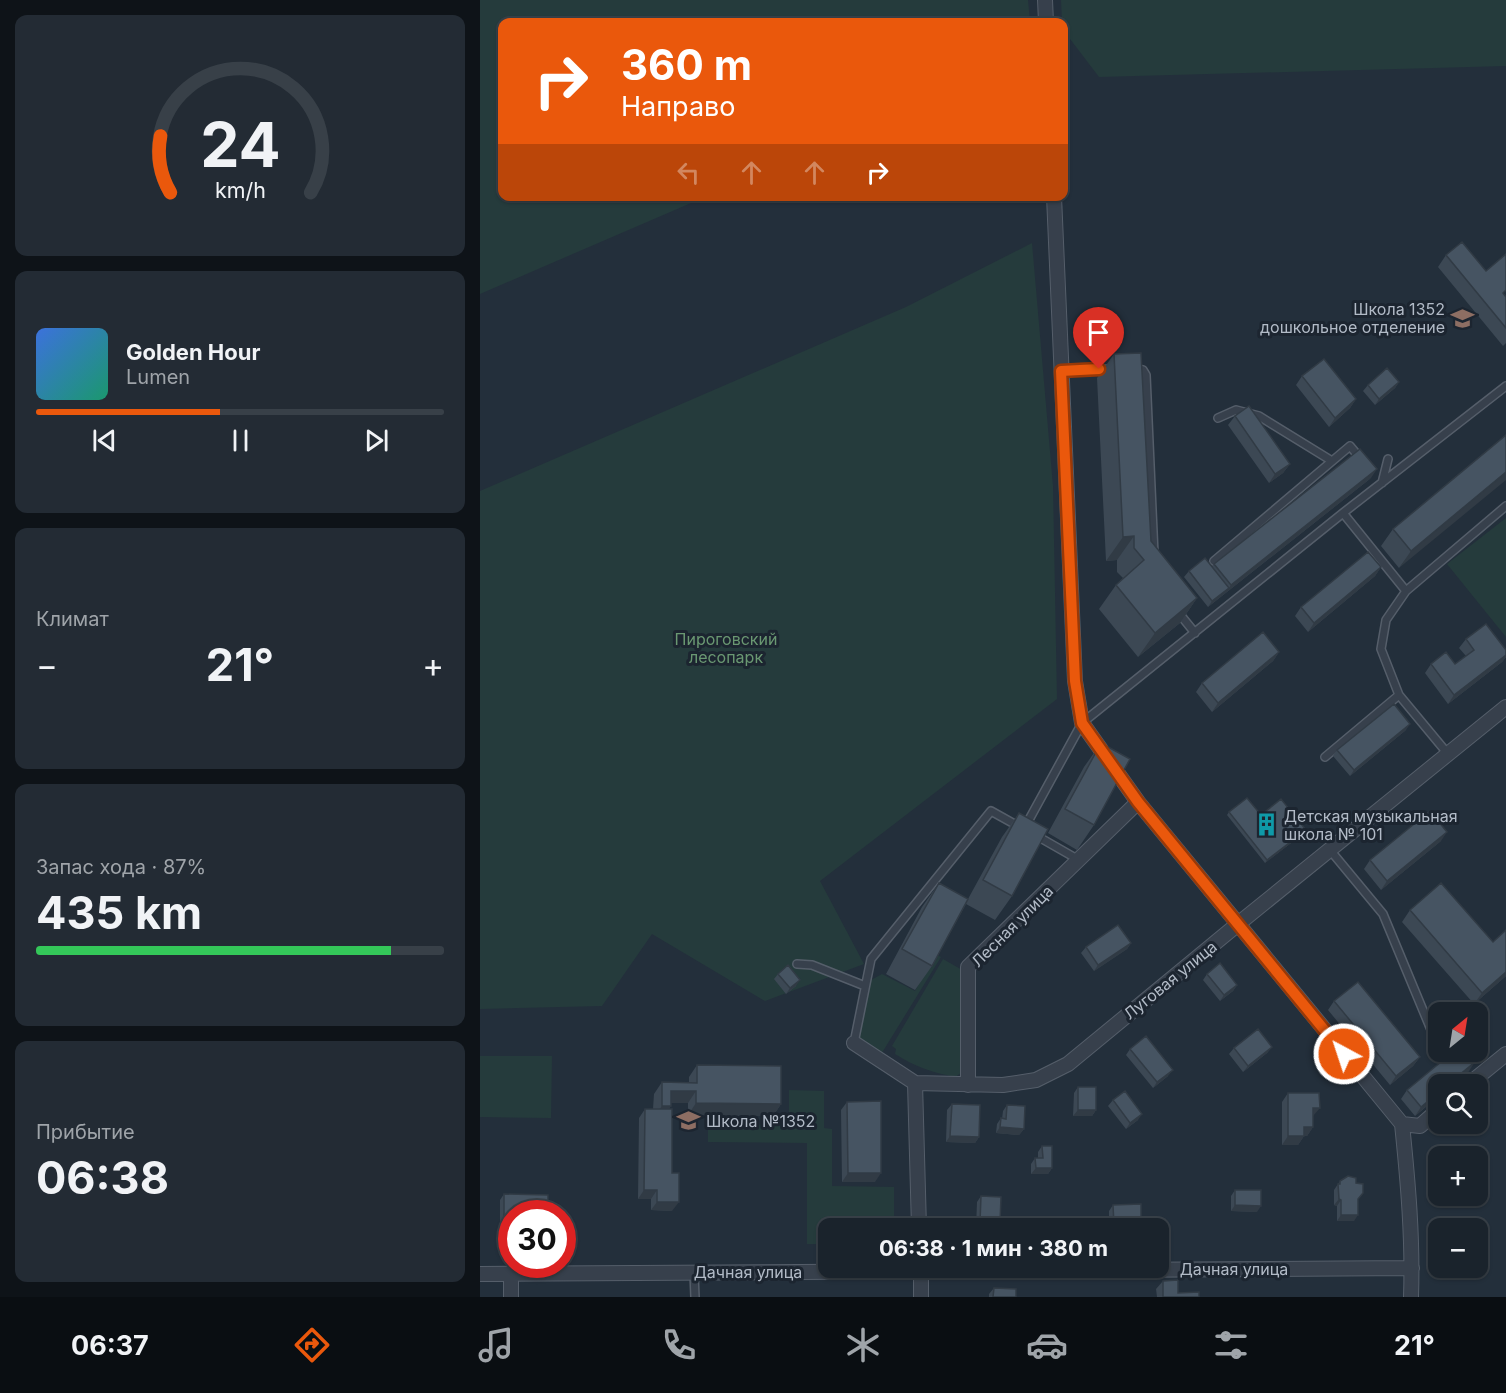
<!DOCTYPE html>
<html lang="ru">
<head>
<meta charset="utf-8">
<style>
	:root { --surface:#1a232c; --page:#232b34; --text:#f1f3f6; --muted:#9fa4a9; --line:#384048; --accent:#ea580c }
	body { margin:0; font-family:Inter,sans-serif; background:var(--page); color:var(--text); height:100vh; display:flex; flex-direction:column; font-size:22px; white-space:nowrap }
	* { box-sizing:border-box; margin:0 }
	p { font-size:20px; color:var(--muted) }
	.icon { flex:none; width:33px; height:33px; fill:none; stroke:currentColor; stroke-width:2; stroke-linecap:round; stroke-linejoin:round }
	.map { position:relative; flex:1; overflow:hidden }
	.drawer { display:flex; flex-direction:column; gap:15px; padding:15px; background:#0e1318; width:480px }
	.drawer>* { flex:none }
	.top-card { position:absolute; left:18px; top:18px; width:570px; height:183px; border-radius:12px; box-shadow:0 2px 4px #0004,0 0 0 2px var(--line); background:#ea580c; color:#fff; overflow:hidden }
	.needle { width:39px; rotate:30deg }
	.fabs { position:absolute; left:948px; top:1002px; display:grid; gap:12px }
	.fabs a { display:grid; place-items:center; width:60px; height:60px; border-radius:12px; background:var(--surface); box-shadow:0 2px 4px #0004,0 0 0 2px var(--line); font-size:30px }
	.speed { position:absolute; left:18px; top:1200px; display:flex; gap:12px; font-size:30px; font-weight:700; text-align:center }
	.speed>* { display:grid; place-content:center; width:78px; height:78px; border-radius:50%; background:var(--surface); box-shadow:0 2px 4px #0004,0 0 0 2px var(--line); line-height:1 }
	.speed .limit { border:9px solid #d22; background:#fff; color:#111 }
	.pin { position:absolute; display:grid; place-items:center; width:51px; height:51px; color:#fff; margin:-62px -26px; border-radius:50% 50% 50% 0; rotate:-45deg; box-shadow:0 0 6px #0007 }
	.pin .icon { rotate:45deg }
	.me { position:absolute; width:66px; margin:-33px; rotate:320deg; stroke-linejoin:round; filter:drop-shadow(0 0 4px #0008) }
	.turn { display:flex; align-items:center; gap:21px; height:126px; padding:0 24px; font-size:27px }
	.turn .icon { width:78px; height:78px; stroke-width:2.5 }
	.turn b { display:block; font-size:42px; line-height:51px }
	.lanes { display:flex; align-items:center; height:57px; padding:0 24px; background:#0003; justify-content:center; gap:30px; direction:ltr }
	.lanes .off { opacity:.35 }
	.big { font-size:45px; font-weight:700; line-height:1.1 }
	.drawer .tile { flex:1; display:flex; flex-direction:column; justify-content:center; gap:9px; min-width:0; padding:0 21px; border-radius:12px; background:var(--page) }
	.drawer .dial { align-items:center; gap:0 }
	.dial svg { height:156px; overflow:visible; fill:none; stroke:var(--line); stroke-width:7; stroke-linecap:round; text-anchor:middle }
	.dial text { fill:var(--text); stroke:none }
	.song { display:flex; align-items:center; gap:18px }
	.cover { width:72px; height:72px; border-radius:9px; background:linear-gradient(135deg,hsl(220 70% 55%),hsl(160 70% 35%)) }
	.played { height:6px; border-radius:3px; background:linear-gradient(90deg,var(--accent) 45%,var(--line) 45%) }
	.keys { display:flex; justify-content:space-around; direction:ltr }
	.heat { display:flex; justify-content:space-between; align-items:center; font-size:33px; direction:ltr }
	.charge { height:9px; border-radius:4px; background:linear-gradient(90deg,#34c759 87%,var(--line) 0) }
	.trip { position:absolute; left:338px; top:1218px; width:351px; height:60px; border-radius:12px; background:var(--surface); box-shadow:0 2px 4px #0004,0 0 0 2px var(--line); font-weight:700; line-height:60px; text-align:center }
	.tabs { display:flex; height:96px; justify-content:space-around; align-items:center; background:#0a0e12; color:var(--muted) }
	.tabs .icon { width:42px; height:42px }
	.tabs .current { color:var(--accent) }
	.tabs b { font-size:27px; color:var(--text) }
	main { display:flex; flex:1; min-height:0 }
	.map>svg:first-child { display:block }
	.green { fill:#253b3c }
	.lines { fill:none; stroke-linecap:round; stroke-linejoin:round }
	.lane-casing { stroke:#555e6a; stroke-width:10 }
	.street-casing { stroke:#555e6a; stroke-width:16 }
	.lane { stroke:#37404c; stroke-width:7 }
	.street { stroke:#37404c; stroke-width:14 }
	.wall { fill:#3c4854 }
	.shaded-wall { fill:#313b45 }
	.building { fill:#465462; stroke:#313b45; stroke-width:1.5 }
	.route-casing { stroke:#983908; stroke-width:15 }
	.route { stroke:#ea580c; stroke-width:10 }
	.labels { text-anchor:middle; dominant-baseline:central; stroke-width:6; stroke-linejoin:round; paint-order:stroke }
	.poi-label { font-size:16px; fill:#b2bbc7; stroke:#1c2530; text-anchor:start }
	.park-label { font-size:16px; fill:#6a9872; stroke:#1c2530 }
	.street-label { font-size:16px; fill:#b2bbc7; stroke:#1c2530 }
</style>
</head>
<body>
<main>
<section class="drawer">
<div class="tile dial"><svg viewBox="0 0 100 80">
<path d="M14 69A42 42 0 1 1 86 69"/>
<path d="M14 69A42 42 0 0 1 9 40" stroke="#ea580c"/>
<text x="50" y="56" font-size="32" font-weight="700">24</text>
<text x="50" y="72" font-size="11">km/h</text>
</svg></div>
<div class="tile">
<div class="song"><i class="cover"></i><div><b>Golden Hour</b><p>Lumen</p></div></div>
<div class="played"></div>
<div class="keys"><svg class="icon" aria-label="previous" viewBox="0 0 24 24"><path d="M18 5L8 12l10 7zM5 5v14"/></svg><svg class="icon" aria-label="pause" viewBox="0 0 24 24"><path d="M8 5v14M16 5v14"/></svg><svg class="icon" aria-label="next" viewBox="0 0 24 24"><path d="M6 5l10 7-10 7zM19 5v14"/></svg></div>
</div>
<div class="tile"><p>Климат</p>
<div class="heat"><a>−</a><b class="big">21°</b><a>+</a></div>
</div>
<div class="tile"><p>Запас хода · 87%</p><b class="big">435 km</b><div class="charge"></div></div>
<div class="tile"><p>Прибытие</p><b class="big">06:38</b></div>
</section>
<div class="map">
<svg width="1026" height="1297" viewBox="0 0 1026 1297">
	<rect width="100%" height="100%" fill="#232f3b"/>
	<!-- green -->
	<path class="green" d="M0,0H548L550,22H22V196L225,197L0,294Z
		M581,0H1026V66L619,77L584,31V22H582Z
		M552,243L573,486L577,699L340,881L384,964L285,1001L172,934L122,1006L0,1009V491L426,307Z
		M1026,518V637L967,564Z
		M455,954L461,957L400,1056L377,1041L391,980L402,974L435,991Z
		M463,959L484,971L480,1043L483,1060L481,1073L475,1077C451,1072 436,1067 415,1054L416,1049L412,1046Z
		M0,1056H72L71,1118L0,1117Z
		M309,1090L344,1091V1128L352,1129V1186L414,1187V1228H348V1244H327V1143L228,1142V1124L309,1125Z"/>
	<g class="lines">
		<defs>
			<path id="lane" d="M655,368L663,370L666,375L674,554
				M581,371L632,369
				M738,418L756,410L779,416L852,461
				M902,483L908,459
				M863,513L926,591L1026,506
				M734,561L870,446L880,458
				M698,612L715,633
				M919,695L901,649L906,620L926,591
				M845,757L919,695L968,754
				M545,827L602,723L863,513L1026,386
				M557,836L599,860
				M850,850L903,914L952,1032
				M317,964L332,965L385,986
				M374,1043L391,959L511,811L540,827
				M214,1273L215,1297"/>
			<path id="street" d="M565,0L566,22
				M574,196L595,681L602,723L658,802L922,1124C928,1182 933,1239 931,1297
				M374,1043L435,1083
				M435,1083L523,1085L556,1080L588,1064L758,924L1026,707
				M435,1083L439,1228
				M989,1084L1026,1054
				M488,1085V967L658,802
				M922,1124L940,1126L958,1110
				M441,1268V1297
				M0,1274L932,1268
				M31,1274V1297"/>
		</defs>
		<!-- lane casing -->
		<use href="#lane" class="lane-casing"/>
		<!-- street casing -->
		<use href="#street" class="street-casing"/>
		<!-- lane -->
		<use href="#lane" class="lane"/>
		<!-- street -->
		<use href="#street" class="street"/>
	</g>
	<!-- wall -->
	<path class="wall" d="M966,255L1026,297V343L1023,346L958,267Z
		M634,354L671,541L717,598L700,623L658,657L619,609L636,585L643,578L637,572V560L626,561L617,378Z
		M822,376L876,399L870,408L849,427L816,385Z
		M919,382L915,388L895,405L883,391L888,385Z
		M755,416L810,464L803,473L789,483L748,425Z
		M1026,435L919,568L901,546L913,529Z
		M891,478L728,607L704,577L709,571L732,567L734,564Z
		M901,567L895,576L828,632L815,616L821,607Z
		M986,639L1026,650V657L1022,662L968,704L945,673L951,664H975L986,656L979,648Z
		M799,652L793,661L732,712L716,692L722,683Z
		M926,730L870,776L853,756L857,750Z
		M621,743L614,825L597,850L568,833L604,767Z
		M749,812L781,815L824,833L785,863L747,815Z
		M539,813L532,896L515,920L486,904L452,966L435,990L406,974L442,907L459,883L488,899L522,837Z
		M961,841L901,890L884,869L890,860Z
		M930,910L1013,942L1026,976L994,1004L922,922Z
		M651,943L647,949L614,971L601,953L606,947Z
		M298,974L316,986L306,994L294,979Z
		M727,974L757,985L753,991L740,1001L723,980Z
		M854,1001L940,1057L933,1066L910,1085L848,1010Z
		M792,1047L787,1053L763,1072L749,1054L754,1048Z
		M650,1049L688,1076L673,1088L646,1055Z
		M217,1065L301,1104L293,1116L208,1115V1103H191L189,1109L192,1211L171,1210V1199H158L159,1118L165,1109H173L174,1094L182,1082L209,1083V1077Z
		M989,1071L935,1116L921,1099L927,1090Z
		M598,1087L616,1110L612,1116H593L594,1093Z
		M808,1093L833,1116V1127L827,1136H824L818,1145H802V1102Z
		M633,1100L658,1120L646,1129L628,1106Z
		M367,1102L395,1182H362L361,1110Z
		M472,1104L499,1137L495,1143L466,1142L467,1110Z
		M527,1105L544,1129L539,1135L516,1133L517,1124L521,1118L522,1119L523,1111Z
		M562,1146L572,1168L568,1174H551V1164L555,1158H558V1152Z
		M860,1181L876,1183L878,1199L874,1221H857V1206L854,1205V1190Z
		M755,1190L777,1212L751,1211V1196Z
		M24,1194L68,1195L20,1222V1200Z
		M501,1196L521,1197L496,1228L497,1202Z
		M633,1205L658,1228H629V1211Z
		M683,1281L698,1293L719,1297H677L676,1289Z
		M514,1288L536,1297H509V1294Z"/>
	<!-- shaded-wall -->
	<path class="shaded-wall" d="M919,382L915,388L895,405L899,399Z
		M876,399L870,408L849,427L855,418Z
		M810,464L803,473L789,483L795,474Z
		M897,469L891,478L728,607L732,601L749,588L751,585Z
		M1026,472V480L919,568L931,551Z
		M654,536L637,560L626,561L643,537Z
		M901,567L895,576L828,632L834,623Z
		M717,598L700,623L658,657L675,633Z
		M799,652L793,661L732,712L738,703Z
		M1026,655V657L1022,662L968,704L974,695Z
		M930,724L926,730L870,776L874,770Z
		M826,830L824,833L785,863L787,860Z
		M967,832L961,841L901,890L907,881Z
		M651,943L647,949L614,971L618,965Z
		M1026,972V976L994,1004L1002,993Z
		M320,980L316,986L306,994L310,988Z
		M757,985L753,991L740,1001L744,995Z
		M792,1047L787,1053L763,1072L768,1066Z
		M940,1057L933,1066L910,1085L916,1076Z
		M995,1062L989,1071L973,1084H968Z
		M693,1070L688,1076L673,1088L677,1082Z
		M191,1091H216L208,1103H183Z
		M958,1093V1096L935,1116L941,1107Z
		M216,1103L301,1104L293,1116L208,1115Z
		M182,1106H191L183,1118H173Z
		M833,1108H840L833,1116H826Z
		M598,1110H616L612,1116H593Z
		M662,1114L658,1120L646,1129L650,1123Z
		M520,1127L544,1129L539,1135L516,1133Z
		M824,1127H833L827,1136H818H824L818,1145H802L808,1136Z
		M470,1136L499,1137L495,1143L466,1142Z
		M556,1168H572L568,1174H551Z
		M368,1173H401L395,1182H362Z
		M164,1190H177L171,1199H158Z
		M859,1199L861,1200L857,1206L854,1205Z
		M177,1202H199L192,1211L171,1210Z
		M755,1205L781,1206L777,1212L751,1211Z
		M861,1215H878L874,1221H857Z
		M24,1216H32V1222H20Z
		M500,1222L520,1223L516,1228H496Z
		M661,1224L658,1228H631L634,1225Z"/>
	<!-- building -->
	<path class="building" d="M982,242L1006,271L1026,254V290L1023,293L1026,297V328L966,255Z
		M661,353L671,541L717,598L675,633L636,585L664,560L654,548V536L643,537L634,354Z
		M844,359L876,399L855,418L822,376Z
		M907,368L919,382L899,399L888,385Z
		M769,406L810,464L795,474L755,416Z
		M1026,435V472L931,551L913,529Z
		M880,449L897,469L751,585L734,564Z
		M888,552L901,567L834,623L821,607Z
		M725,558L749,588L732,601L709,571Z
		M1006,624L1026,650V655L974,695L951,664L966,652L975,664L994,650L986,639Z
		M783,632L799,652L738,703L722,683Z
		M914,704L930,724L874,770L857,750Z
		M621,743L650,759L614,825L585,809Z
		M767,798L781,815L801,799L826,830L787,860L749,812Z
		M950,811L967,832L907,881L890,860Z
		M539,813L568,829L532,896L503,880Z
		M459,883L488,899L452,966L422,949Z
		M961,883L1013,942L1026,930V972L1002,993L930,910Z
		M638,925L651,943L618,965L606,947Z
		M740,963L757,985L744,995L727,974Z
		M308,965L320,980L310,988L298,974Z
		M878,982L940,1057L916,1076L854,1001Z
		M778,1029L792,1047L768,1066L754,1048Z
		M666,1036L693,1070L677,1082L650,1049Z
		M973,1052H986L995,1062L968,1084H958V1093L941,1107L927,1090Z
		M217,1065L301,1066V1104L216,1103V1091H191V1106H182V1082L217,1083Z
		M598,1087H616V1110H598Z
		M645,1091L662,1114L650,1123L633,1100Z
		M808,1093H839L840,1108H833V1127H824V1136H808Z
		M401,1101V1173H368L367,1102Z
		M472,1104L500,1105L499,1137L470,1136Z
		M527,1105L545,1106L544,1129L520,1127L521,1118L526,1119Z
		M165,1109H192V1173H199V1202H177V1190H164Z
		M562,1146H572V1168H556L555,1158H563Z
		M868,1176L876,1178V1183L883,1184V1193L878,1199V1215H861V1200L859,1199L858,1184H860V1181Z
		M755,1190H781V1206L755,1205Z
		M24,1194L68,1195V1214H32V1216H24Z
		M501,1196L521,1197L520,1223L500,1222Z
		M661,1204V1224L634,1225L633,1205Z
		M698,1280V1293L719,1292V1297H683V1281Z
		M514,1288L536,1289V1297H513Z"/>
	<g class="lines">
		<defs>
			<path id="route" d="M619,369L581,371L595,681L602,723L658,802L864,1054"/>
		</defs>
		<!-- route casing -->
		<use href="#route" class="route-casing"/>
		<!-- route -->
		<use href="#route" class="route"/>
	</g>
	<!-- icons -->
	<defs>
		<symbol id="school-bare" viewBox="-9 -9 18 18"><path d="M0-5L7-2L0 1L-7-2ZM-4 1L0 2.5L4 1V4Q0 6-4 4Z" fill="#8d6e63" stroke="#1c2530" stroke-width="2.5" paint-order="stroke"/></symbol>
		<symbol id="building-bare" viewBox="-9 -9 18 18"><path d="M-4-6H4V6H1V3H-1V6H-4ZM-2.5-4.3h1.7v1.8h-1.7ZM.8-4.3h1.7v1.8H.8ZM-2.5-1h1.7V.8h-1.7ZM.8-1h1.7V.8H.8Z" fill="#0f9aa8" stroke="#1c2530" stroke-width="2.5" paint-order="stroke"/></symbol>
	</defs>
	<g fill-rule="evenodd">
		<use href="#school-bare" x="966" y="302" width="33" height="33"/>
		<use href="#building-bare" x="770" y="808" width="33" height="33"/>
		<use href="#school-bare" x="192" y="1104" width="33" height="33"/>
	</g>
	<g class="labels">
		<!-- poi labels -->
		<g class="poi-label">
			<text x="965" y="309" text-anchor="end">Школа 1352<tspan x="965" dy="18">дошкольное отделение</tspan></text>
			<text x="804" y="816">Детская музыкальная<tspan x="804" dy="18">школа № 101</tspan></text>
			<text x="226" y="1121">Школа №1352</text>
		</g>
		<!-- park labels -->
		<g class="park-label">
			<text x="246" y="639">Пироговский<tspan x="246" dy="18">лесопарк</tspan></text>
		</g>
		<!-- street labels -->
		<g class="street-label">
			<text transform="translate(532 926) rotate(-45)">Лесная улица</text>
			<text transform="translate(690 980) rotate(-39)">Луговая улица</text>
			<text x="754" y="1269">Дачная улица</text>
			<text x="268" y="1272">Дачная улица</text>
		</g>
	</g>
</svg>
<div class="fabs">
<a><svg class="needle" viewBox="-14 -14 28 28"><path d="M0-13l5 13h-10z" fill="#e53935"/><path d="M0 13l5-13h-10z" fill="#9fa4a9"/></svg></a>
<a><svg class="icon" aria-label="search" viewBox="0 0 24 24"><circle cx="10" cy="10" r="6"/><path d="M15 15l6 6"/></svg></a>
<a>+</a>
<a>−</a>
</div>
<div class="speed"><div class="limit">30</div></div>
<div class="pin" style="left:619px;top:369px;background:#d93025"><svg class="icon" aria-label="arrive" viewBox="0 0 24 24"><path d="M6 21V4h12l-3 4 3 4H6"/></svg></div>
<svg class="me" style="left:864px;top:1054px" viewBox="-20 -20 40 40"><circle r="17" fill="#ea580c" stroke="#fff" stroke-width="3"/><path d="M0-11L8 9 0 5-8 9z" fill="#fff"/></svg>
<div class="trip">06:38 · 1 мин · 380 m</div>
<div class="top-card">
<div class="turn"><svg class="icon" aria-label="right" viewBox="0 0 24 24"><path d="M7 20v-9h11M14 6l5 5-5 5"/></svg><div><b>360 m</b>Направо</div></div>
<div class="lanes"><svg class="icon off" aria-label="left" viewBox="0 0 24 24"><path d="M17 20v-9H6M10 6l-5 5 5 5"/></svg><svg class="icon off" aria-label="ahead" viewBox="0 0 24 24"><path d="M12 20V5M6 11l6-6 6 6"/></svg><svg class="icon off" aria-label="ahead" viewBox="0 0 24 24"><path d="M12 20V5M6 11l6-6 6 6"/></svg><svg class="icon" aria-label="right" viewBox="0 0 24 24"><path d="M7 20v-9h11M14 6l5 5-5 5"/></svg></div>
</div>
</div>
</main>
<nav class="tabs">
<b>06:37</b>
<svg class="icon current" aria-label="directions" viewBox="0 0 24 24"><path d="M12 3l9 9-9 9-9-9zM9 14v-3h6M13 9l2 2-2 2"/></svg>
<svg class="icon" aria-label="music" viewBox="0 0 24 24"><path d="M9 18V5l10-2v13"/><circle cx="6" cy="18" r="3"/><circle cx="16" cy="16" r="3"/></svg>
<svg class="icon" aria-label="phone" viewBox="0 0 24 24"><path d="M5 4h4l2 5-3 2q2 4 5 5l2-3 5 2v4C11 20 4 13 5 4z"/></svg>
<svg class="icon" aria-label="climate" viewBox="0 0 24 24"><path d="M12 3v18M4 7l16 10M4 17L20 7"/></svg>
<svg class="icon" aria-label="car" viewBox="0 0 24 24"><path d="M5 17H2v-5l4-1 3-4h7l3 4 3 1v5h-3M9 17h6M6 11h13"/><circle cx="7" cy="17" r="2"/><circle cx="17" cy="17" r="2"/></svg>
<svg class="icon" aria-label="filters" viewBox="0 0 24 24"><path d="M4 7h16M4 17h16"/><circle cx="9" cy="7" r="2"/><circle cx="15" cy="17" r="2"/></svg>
<b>21°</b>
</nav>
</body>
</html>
